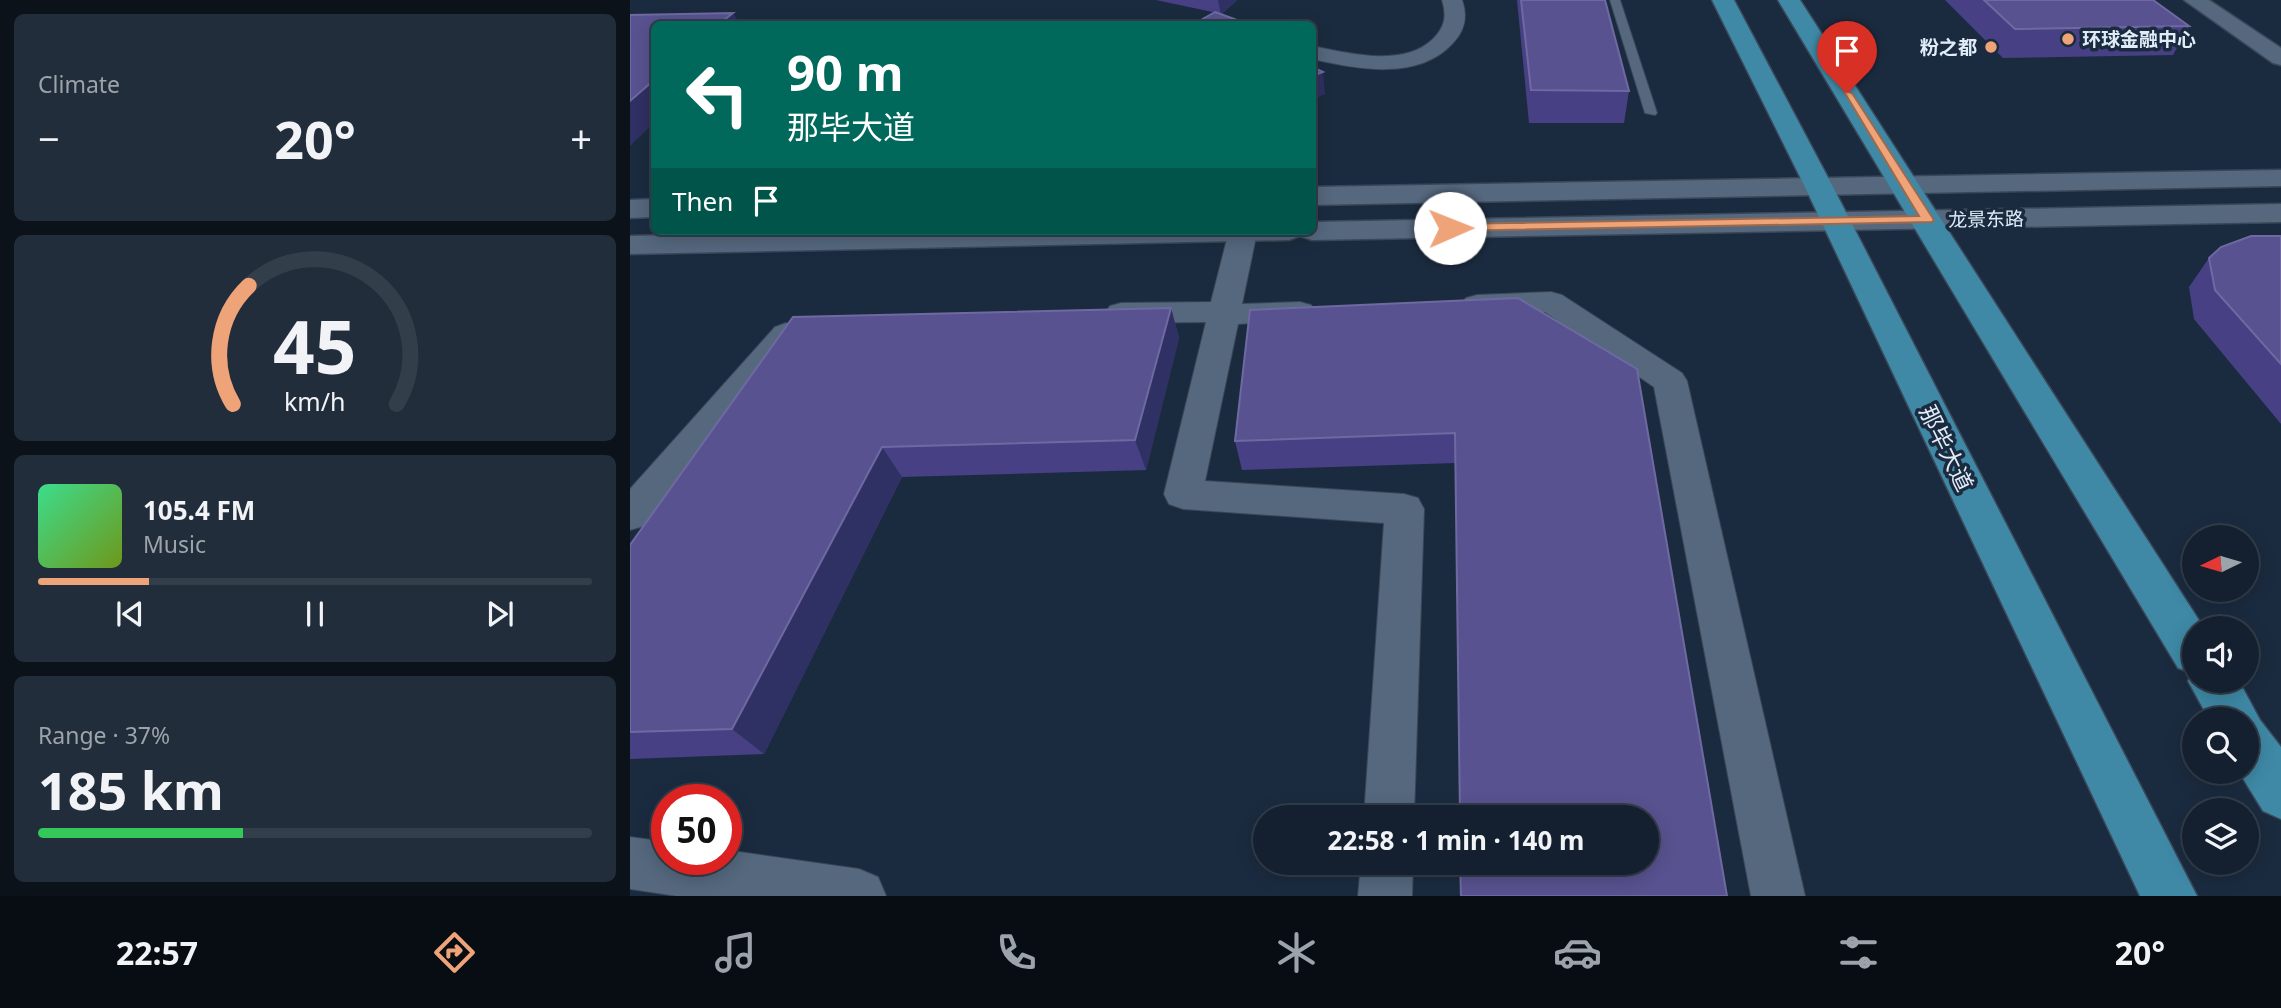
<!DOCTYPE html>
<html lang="en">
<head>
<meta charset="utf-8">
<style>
	:root { --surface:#14202f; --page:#212d3b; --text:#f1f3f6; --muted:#9da3aa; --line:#333e4b; --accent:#efa378 }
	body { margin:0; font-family:"Noto Sans","Noto Sans SC",sans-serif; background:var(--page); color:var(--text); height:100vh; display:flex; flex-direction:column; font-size:26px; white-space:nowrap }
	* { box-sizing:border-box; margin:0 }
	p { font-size:23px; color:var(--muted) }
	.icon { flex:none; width:38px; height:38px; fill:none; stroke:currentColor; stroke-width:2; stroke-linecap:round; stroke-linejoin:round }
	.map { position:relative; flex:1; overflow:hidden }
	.details { display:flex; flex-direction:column; gap:14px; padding:14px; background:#0b121a; width:630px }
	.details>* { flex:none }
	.hud { position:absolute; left:21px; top:21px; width:665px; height:214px; border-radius:10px; box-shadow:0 4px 18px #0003,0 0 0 2px var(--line); background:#00695c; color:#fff; overflow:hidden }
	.needle { width:46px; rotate:265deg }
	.buttons { position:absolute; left:1552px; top:525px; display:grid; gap:14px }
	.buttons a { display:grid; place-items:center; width:77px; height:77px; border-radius:50%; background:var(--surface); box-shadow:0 4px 18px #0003,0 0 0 2px var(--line); font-size:35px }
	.speed { position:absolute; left:21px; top:784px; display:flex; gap:14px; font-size:35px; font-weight:700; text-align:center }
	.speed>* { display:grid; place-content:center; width:91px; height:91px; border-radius:50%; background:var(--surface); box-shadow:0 4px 18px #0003,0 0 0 2px var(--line); line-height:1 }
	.speed .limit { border:10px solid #d22; background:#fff; color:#111 }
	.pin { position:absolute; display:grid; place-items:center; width:60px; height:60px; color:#fff; margin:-72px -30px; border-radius:50% 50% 50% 0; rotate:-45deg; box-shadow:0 0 7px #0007 }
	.pin .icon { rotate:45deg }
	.me { position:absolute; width:77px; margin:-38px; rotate:89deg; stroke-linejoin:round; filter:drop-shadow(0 0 5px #0008) }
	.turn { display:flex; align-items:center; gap:24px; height:147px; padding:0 21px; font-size:32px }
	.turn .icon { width:91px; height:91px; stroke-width:2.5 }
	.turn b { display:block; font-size:49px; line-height:60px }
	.then { display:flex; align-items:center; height:66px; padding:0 21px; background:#0003; gap:14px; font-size:26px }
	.big { font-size:52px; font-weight:700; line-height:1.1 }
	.details .card { flex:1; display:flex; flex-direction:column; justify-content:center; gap:10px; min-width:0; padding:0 24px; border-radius:10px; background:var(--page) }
	.details .dial { align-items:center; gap:0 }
	.dial svg { height:182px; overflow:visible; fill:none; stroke:var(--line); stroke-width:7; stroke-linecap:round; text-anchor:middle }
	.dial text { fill:var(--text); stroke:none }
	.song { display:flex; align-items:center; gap:21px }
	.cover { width:84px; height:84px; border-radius:10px; background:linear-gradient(135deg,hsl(150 70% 55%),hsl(80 70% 35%)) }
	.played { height:7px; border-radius:4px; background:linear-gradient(90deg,var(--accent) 20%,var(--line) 20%) }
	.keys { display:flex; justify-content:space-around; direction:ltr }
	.heat { display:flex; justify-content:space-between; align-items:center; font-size:38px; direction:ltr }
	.charge { height:10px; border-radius:5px; background:linear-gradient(90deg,#34c759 37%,var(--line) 0) }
	.trip { position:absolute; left:623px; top:805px; width:406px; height:70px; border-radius:35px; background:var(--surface); box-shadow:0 4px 18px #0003,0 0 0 2px var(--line); font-weight:700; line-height:70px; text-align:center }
	.dock { display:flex; height:112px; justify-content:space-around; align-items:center; background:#080d13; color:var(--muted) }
	.dock .icon { width:49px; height:49px }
	.dock .selected { color:var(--accent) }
	.dock b { font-size:32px; color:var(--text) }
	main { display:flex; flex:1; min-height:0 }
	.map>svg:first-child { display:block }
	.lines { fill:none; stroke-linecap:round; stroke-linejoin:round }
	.service-casing { stroke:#3a4758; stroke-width:2 }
	.minor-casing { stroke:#3a4758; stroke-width:2 }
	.tertiary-casing { stroke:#3a4758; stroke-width:3 }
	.secondary-casing { stroke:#3a4758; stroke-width:3 }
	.primary-casing { stroke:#3a4758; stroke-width:3 }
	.service { fill:#55687e; fill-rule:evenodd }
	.minor { fill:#55687e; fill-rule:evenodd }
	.tertiary { fill:#55687e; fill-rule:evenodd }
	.secondary { fill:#55687e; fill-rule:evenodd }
	.primary { fill:#3f89a6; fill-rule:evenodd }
	.wall { fill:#484084 }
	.shaded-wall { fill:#2f3063 }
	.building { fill:#585290; stroke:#6e6aa1; stroke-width:2 }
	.route { fill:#efa378; stroke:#9b6a4e; stroke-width:2 }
	.poi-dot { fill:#efa378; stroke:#1b2b3f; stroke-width:2.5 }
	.labels { text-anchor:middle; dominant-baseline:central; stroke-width:7; stroke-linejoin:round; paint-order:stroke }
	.far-poi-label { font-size:19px; font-weight:bold; fill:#e1ecf9; stroke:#1b2b3f; text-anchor:start }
	.far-street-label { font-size:19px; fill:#e1ecf9; stroke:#1b2b3f }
	.street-label { font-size:23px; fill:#e1ecf9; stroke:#1b2b3f }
</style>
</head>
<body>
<main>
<section class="details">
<div class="card"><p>Climate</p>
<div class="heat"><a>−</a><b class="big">20°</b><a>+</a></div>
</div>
<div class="card dial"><svg viewBox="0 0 100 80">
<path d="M14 69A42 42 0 1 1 86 69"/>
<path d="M14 69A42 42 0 0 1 21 17" stroke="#efa378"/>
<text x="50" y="56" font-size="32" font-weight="700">45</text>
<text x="50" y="72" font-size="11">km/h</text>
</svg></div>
<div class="card">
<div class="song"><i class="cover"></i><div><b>105.4 FM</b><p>Music</p></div></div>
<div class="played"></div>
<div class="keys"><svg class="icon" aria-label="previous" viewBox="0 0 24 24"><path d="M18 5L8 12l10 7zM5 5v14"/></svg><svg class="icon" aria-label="pause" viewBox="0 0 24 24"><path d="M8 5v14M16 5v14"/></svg><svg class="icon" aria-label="next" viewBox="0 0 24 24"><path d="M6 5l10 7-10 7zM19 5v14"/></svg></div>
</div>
<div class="card"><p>Range · 37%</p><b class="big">185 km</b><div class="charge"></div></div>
</section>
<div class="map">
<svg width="1651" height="896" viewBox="0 0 1651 896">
	<rect width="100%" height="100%" fill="#1b2b3f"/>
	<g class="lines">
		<defs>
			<path id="service" d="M980,0H990L1027,113L1025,115L1015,113Z"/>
			<path id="minor" d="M812,0H832C838,17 835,31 822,44C787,81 727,69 682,59V46C718,53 773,68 803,39C815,27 817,16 812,0Z
				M599,231L627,232L612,304L670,302L681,305L686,312L681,319L608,324L575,481L774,494L788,498L794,509L784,817H734L754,523L553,509L539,504L534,494L576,322L491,323L480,320L475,313L480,306L491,303L581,302Z
				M921,292L932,295L1052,373L1057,381L1175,896H1121L1024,387L915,312L847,315L836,312L831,305L836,298L847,295Z
				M156,323L167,327L172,334L167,341L14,526L0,530V489L145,327Z
				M0,837L37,842V859H96V850L229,869L248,877L256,896H47L0,889Z
				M731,863H783L782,896H728Z"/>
			<path id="tertiary" d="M1554,0H1579L1651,48V65L1643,63Z"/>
			<path id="secondary" d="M1651,170V186L682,205V187Z
				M24,199V217L0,218V200Z
				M1651,204V222L682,240L670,236L659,240L0,254V236L230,231H682V222Z"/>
			<path id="primary" d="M1082,0H1104L1203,187L1567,896H1510L1175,187Z
				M1148,0H1170L1574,628H1564V681H1609L1630,720L1651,747V819L1633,811L1609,772H1617V719H1579L1558,681L1562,673L1548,668Z"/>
		</defs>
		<!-- service casing -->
		<use href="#service" class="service-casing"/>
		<!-- minor casing -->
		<use href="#minor" class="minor-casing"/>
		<!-- tertiary casing -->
		<use href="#tertiary" class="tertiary-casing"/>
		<!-- secondary casing -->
		<use href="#secondary" class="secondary-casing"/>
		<!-- primary casing -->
		<use href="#primary" class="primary-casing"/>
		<!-- service -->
		<use href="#service" class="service"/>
		<!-- minor -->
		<use href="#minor" class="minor"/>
		<!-- tertiary -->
		<use href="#tertiary" class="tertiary"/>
		<!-- secondary -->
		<use href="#secondary" class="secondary"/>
		<!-- primary -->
		<use href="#primary" class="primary"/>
	</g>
	<!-- wall -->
	<path class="wall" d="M526,0H607L592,14Z
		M887,0H975L999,91L994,123H899Z
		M1315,0H1523L1559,26L1543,55L1373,58Z
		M1651,236V424L1564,319L1559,287L1579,258Z
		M888,298L825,463L612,470L605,441Z
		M541,308L549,338L516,470L272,477L134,754L0,759V545Z"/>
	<!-- shaded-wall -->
	<path class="shaded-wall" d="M588,0H607L591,15Z
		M103,13L110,24H89Z
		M682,50H684L686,72L682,74Z
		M693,72L695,94L682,100V76Z
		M24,80V123L0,146V101Z
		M541,308L549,338L516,470L505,440Z
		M252,447L272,477L134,754L102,729Z"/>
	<!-- building -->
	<path class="building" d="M891,0H975L999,91L901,90Z
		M1354,0H1523L1559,26L1385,29Z
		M585,12L618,24H564Z
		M103,13L89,24H24V80L0,101V15Z
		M682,67L693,72L682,76Z
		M1621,236H1651V364L1585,290L1579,258L1591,247Z
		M888,298L1007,369L1097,896H831L830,863H1017V817H830L825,433L605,441L620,310Z
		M541,308L505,440L252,447L102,729L0,732V545L163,317Z"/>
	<!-- route -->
	<path class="route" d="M1213,90L1222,93L1304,220L1302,222L820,231L814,228L820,224L1289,216Z"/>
	<!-- markers -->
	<g class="poi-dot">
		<circle cx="1438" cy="39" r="7"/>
		<circle cx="1361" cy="47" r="7"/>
	</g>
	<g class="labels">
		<!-- far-poi labels -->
		<g class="far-poi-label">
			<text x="1452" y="39">环球金融中心</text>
			<text x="1347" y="47" text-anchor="end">粉之都</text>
		</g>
		<!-- far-street labels -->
		<g class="far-street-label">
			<text transform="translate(1356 219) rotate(-1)">龙景东路</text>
		</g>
		<!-- street labels -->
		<g class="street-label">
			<text transform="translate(1317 448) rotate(64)">那毕大道</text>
		</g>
	</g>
</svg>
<div class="buttons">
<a><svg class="needle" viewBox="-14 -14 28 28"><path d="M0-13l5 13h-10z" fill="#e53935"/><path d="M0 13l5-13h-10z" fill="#9da3aa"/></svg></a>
<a><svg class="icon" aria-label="sound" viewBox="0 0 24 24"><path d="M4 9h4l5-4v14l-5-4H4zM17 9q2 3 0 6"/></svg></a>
<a><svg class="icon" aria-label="search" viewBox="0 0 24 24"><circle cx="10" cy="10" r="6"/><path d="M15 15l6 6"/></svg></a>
<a><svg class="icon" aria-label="layers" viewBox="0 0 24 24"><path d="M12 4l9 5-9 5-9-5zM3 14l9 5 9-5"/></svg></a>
</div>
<div class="speed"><div class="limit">50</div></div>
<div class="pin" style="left:1217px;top:93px;background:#d93025"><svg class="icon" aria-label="arrive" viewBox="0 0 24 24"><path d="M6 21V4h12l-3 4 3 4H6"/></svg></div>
<svg class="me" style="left:820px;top:228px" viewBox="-20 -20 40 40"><circle r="19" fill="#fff"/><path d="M0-13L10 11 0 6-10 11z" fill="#efa378"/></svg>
<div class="trip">22:58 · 1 min · 140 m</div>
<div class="hud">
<div class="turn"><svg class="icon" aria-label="left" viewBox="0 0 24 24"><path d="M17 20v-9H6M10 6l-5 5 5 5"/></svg><div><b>90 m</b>那毕大道</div></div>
<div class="then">Then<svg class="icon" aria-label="arrive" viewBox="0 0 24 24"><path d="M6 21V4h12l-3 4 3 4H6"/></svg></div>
</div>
</div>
</main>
<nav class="dock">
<b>22:57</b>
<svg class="icon selected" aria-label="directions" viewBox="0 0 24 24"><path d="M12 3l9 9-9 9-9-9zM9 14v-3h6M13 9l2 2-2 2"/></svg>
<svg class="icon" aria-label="music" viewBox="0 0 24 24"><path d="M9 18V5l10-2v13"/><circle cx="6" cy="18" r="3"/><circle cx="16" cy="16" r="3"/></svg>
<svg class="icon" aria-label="phone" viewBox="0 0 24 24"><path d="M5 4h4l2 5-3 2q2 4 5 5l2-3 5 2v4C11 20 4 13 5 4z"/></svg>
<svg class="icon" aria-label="climate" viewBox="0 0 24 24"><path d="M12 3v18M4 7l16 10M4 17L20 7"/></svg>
<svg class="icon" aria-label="car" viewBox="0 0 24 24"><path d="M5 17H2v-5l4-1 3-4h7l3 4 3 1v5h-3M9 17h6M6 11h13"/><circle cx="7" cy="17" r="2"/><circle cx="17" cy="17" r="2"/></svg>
<svg class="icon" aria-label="filters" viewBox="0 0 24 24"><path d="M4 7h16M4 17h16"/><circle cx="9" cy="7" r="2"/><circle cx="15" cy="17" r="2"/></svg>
<b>20°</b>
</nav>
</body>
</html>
